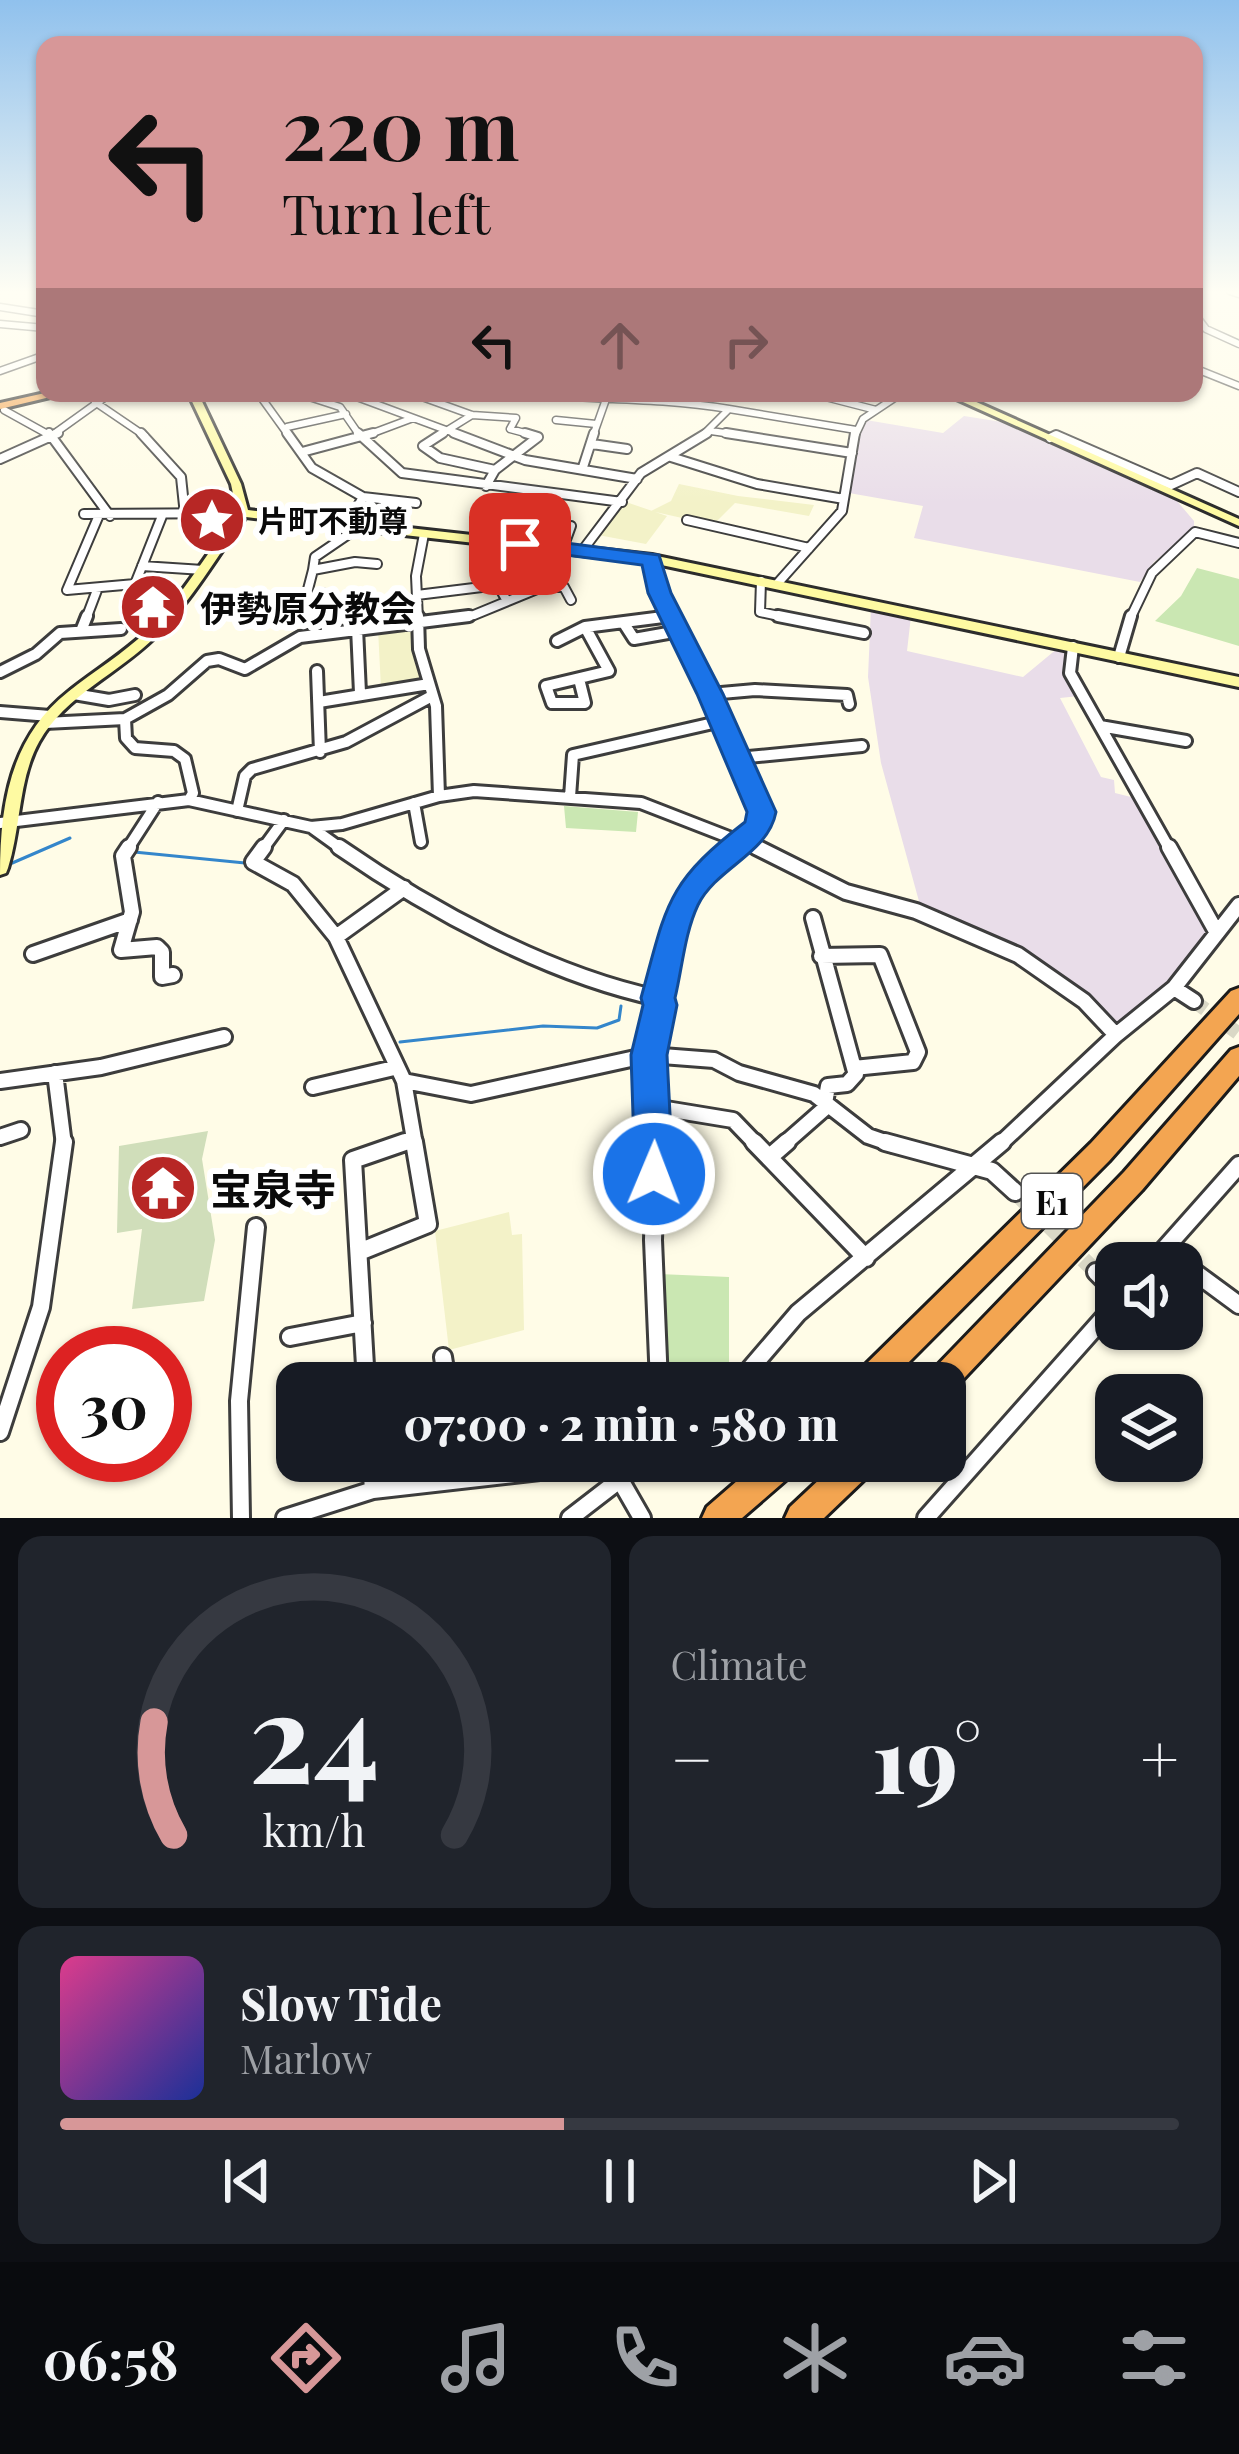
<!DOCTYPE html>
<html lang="en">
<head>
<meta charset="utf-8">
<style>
	:root { --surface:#171b24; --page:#20242c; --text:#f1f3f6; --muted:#9ea1a6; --line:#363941; --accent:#d79798 }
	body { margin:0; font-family:"Playfair Display","Noto Sans JP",serif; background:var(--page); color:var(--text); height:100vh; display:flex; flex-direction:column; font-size:45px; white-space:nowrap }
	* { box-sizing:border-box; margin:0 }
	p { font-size:39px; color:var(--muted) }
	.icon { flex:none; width:66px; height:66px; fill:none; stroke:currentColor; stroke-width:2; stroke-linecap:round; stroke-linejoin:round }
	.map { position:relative; height:1518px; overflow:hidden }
	.sheet { display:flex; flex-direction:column; gap:18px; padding:18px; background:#0d0f14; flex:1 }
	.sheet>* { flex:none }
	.hud { position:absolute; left:36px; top:36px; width:1167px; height:366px; border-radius:24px; box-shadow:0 3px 9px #0004; background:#d79798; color:#111; overflow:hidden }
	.buttons { position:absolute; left:1095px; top:1242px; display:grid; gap:24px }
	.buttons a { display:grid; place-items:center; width:108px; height:108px; border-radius:24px; background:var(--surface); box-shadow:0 3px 9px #0004; font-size:60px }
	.speed { position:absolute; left:36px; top:1326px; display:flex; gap:24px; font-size:60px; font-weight:700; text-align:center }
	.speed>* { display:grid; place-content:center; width:156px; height:156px; border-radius:50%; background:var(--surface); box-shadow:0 3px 9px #0004; line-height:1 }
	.speed .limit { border:18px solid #d22; background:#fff; color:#111 }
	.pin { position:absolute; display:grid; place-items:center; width:102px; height:102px; color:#fff; margin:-51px; border-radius:24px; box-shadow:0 6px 18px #0006 }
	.me { position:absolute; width:132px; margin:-66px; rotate:1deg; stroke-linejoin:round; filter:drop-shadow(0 0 9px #0008) }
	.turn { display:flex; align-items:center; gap:42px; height:252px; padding:0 48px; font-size:54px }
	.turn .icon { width:156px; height:156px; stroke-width:2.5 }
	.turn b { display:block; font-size:84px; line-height:102px }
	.lanes { display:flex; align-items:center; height:114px; padding:0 48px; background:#0003; justify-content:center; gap:60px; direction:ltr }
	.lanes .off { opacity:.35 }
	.big { font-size:90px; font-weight:800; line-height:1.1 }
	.sheet .tile { flex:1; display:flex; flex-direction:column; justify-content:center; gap:18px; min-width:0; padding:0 42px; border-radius:24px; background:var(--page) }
	.sheet .dial { align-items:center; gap:0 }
	.dial svg { height:312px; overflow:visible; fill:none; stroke:var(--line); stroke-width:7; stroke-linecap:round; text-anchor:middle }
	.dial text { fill:var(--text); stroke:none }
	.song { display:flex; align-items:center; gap:36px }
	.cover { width:144px; height:144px; border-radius:18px; background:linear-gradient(135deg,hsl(330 70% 55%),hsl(230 70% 35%)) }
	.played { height:12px; border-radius:6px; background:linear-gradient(90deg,var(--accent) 45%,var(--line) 45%) }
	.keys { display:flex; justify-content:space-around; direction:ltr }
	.heat { display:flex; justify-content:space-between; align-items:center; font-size:66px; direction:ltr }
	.sheet .tiles { flex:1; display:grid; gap:18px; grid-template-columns:1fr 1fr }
	.tile:last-child { grid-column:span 2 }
	.trip { position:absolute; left:276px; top:1362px; width:690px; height:120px; border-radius:24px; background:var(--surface); box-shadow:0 3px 9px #0004; font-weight:800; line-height:120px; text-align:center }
	.tab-bar { display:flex; height:192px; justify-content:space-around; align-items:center; background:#090b0e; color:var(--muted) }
	.tab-bar .icon { width:84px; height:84px }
	.tab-bar .on { color:var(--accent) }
	.tab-bar b { font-size:54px; color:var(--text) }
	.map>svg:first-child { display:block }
	.industrial { fill:#e9dde9 }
	.farmland { fill:#f3f2c8 }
	.green { fill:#cae7b2 }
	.cemetery { fill:#d0deba }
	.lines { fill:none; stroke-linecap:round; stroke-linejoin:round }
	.stream { stroke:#3486cb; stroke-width:3 }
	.street-tunnel-far1 { stroke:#dad8c6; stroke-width:14; stroke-dasharray:14 6; stroke-linecap:butt }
	.street-tunnel { stroke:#dad8c6; stroke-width:16; stroke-dasharray:16 8; stroke-linecap:butt }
	.street-far4-casing { stroke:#3d3d3d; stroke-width:9 }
	.street-far3-casing { stroke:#3d3d3d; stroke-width:12 }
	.street-far2-casing { stroke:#3d3d3d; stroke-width:16 }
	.street-far1-casing { stroke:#3d3d3d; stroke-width:20 }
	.street-casing { stroke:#3d3d3d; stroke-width:22 }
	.secondary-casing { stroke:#2c2c2c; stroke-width:6 }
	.highway-casing { stroke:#1b1b1b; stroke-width:6 }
	.street-far4 { stroke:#fff; stroke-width:6 }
	.street-far3 { stroke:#fff; stroke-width:8 }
	.street-far2 { stroke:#fff; stroke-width:10 }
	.street-far1 { stroke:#fff; stroke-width:14 }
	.street { stroke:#fff; stroke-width:16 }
	.secondary { fill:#fefaa2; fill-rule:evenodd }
	.highway { fill:#f3a551; fill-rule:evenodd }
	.route { fill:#1a73e8; stroke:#114b97; stroke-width:3 }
	.labels { text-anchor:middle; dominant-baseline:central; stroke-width:12; stroke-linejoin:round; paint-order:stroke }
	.far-poi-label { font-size:30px; font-weight:bold; fill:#0a0a0a; stroke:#fff; text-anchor:start }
	.shield { fill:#fff; stroke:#545454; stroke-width:3 }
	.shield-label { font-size:33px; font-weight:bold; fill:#0a0a0a }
	.poi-label { font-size:36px; font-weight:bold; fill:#0a0a0a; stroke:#fff; text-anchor:start }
	.near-poi-label { font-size:42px; font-weight:bold; fill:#0a0a0a; stroke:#fff; text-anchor:start }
</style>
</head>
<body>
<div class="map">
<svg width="1239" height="1518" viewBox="0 0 1239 1518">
	<rect width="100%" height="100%" fill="#fffce7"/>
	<!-- industrial -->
	<path class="industrial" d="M964,416L1002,422L1177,501L1194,521V530L1154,562L1140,582L914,538L923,506L849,493L859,431L866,420L943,433Z
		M871,607L911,616L907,651L1023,677L1058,648L1069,650L1079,696L1060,698L1101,777L1114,780L1115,793L1135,798L1205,922V936L1161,988L1119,1021H1107L1086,997L920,905L881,763L868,677Z"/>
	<!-- farmland -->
	<path class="farmland" d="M679,484L738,496L814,505L809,516L735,503L713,525L651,511L671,501Z
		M626,502L667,516L646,544L598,535Z
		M412,628L423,680L381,688L378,629Z
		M509,1212L512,1235L522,1234L524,1330L449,1350L435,1231Z"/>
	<!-- green -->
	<path class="green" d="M1197,568L1239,579V646L1155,621L1181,596Z
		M564,806L638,812L636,832L566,828Z
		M659,1274L729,1277V1370L715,1383H662Z"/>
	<!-- cemetery -->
	<path class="cemetery" d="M208,1131L202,1159L215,1240L204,1301L132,1309L142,1229L117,1233L119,1146Z"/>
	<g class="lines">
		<!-- stream -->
		<path class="stream" d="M134,852L245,863
			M10,864L70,838
			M400,1042L543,1026L597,1028L619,1020L621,1006"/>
		<!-- street-tunnel-far1 -->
		<path class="street-tunnel-far1" d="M1194,1001L1239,1034"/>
		<!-- street-tunnel -->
		<path class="street-tunnel" d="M1015,1192L1096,1272"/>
		<defs>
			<path id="street-far4" d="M1230,291L1239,294
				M0,307L45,314
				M1194,313L1206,329L1239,344
				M0,324L45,328
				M1194,368L1239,386
				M0,371L45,355
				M258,393L289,436
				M297,393L340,407L360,436
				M346,393L462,436
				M411,393L472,415L516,418L510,429L536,436
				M509,393C583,400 656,397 729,409L702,436
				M810,393L876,410
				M868,393L891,400
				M95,402L145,436
				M729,409L856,430
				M4,410L51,436
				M556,420L596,424
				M287,427L346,414
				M711,431L745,436
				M51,436L111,393
				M365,436L413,418
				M438,436L472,415
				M593,436L605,402
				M855,436L863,419L902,393
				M1053,436H1059"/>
			<path id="street-far3" d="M49,433L110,516
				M141,433L181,477L185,515
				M287,433L312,468L363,497L347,525
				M358,433L402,473L622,502
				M443,433L423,446L440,458L495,470
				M454,433L525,460L637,479
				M726,433L852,453
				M1050,438L1056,435L1171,485L1197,473L1239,492
				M592,444L627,449
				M302,452L373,433
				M671,457L757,484L844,499
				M0,459L58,433
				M583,467L594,433
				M486,486L495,470L538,437L525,433
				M363,497L416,503
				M84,514L243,513
				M99,515L67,590L135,584L162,516
				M687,520L809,548
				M359,527L315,557L313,570L355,562L377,564
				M563,548L571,526
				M582,551L641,473L707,433
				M652,559L673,619
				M142,566L203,570
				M761,581L760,612L793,619
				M777,584L842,511L855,433
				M542,587H564L571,600
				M320,593L325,594L326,619
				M417,595L498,585L507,601
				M306,597L313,570
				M86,619L97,590
				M418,619L416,576L424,534
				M446,619L474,615L542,587L546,569
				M651,619L671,616
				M1130,619L1152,573L1195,532L1239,543"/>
			<path id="street-far2" d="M326,616L327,633
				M418,616L419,649L436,706L439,796
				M671,616L710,694L761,820L729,850
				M778,616L864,633
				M625,625L634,639L679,631
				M357,628L360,693
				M81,631L87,616
				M557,641L585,627L671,616
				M1073,647L1070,673L1170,850
				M1119,657L1131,616
				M317,671L320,752
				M0,672L36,654L60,633L121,629
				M579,679L585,703H552L546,686L609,671L585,627
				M74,694L109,700L135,695
				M710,694L755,690L847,695L849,704
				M319,702L429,684
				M0,712L50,716
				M45,723L125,719
				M1100,726L1186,741
				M738,758L862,746
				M570,797L573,755L722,721
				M189,800L193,793L185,759L174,751L135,748L126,738L125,719L168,695L207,661L219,659L245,669L300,637L469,616
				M414,803L421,842
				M237,811L245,776L252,769L346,742L432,696
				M0,823L189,800L311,827L342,824L439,796L474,791L641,803L762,850
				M311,827L343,850
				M127,850L158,802
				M262,850L284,820"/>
			<path id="street-far1" d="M129,847L123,856L132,912L121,950L157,947L162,952V977L173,975
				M264,847L253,862L293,884L336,937L404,1081L471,1094L649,1055L714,1060L739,1073L814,1094L868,1136L894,1145
				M339,847C430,910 549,975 658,998
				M756,847L846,892L916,911L1018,955L1084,1001L1116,1035
				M1169,847L1217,933
				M813,918L854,1068
				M336,937L404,888
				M33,954L130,920
				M1174,988L1194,1001
				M55,1073L64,1145
				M0,1081L101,1067L224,1037
				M404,1081L415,1145
				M313,1087L394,1068
				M654,1107L733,1120L757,1145
				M0,1137L21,1130
				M396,1145L413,1139
				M656,1145L649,1055L658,998L689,889L732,847
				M783,1145L824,1109L828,1086L847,1084L856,1074L854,1068L913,1062L918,1052L880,955L821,956
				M999,1145L1116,1035L1174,988L1239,905"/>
			<path id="street" d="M656,1142L653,1240L659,1383
				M754,1142L866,1258
				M885,1142L992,1171L1015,1192
				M772,1155L787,1142
				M359,1252L428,1224L414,1142
				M1152,1263L1239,1165
				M1182,1263L1239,1305
				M1096,1272L1116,1292
				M290,1337L363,1323
				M443,1357L447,1383
				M366,1383L353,1160L405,1142
				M738,1383L798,1313L1002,1142
				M0,1432L41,1307L64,1142
				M371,1461L373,1490
				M241,1518L239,1401L256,1227
				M285,1518L373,1490L592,1465L619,1478L642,1518
				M570,1518L644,1461
				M926,1518L1116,1304"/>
			<path id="secondary" d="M188,393H198L241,484L248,510L652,555L1239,677V687L652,563L246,517C216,557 192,601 156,636C120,673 65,695 39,742C18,780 21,827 8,868L6,873L0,875C0,805 10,738 68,692C94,671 123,654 148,630C183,595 208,552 237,513L231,484Z
				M943,393H956L1239,519V526Z"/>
			<path id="highway" d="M45,393H67L0,409V403Z
				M1239,988V1014L1109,1161L888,1383H852L857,1373L1091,1143L1231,991Z
				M1239,1047V1076L1142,1190L950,1393L945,1396V1383H925L930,1373L1124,1172L1231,1050Z
				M760,1461H799L795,1472L742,1518H702L707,1507Z
				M839,1461H876L872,1472L824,1518H785L790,1507Z"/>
		</defs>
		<!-- street-far4 casing -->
		<use href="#street-far4" class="street-far4-casing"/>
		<!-- street-far3 casing -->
		<use href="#street-far3" class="street-far3-casing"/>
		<!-- street-far2 casing -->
		<use href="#street-far2" class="street-far2-casing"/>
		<!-- street-far1 casing -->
		<use href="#street-far1" class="street-far1-casing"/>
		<!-- street casing -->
		<use href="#street" class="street-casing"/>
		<!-- secondary casing -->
		<use href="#secondary" class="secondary-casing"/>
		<!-- highway casing -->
		<use href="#highway" class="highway-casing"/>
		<!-- street-far4 -->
		<use href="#street-far4" class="street-far4"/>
		<!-- street-far3 -->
		<use href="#street-far3" class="street-far3"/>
		<!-- street-far2 -->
		<use href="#street-far2" class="street-far2"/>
		<!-- street-far1 -->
		<use href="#street-far1" class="street-far1"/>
		<!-- street -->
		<use href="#street" class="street"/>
		<!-- secondary -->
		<use href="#secondary" class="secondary"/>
		<!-- highway -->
		<use href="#highway" class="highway"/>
	</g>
	<!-- sky -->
	<linearGradient id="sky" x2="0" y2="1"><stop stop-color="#90c1ed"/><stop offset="0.58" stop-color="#fffef4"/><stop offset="1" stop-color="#fffef4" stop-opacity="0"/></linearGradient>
	<rect width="1239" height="504" fill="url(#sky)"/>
	<!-- route -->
	<path class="route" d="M520,537L659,555L671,593L723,694L776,812C768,854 717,867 698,905C685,932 682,969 675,998L677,1005L667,1055L673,1174L668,1188L654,1193L640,1188L635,1174L631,1055L643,1005L641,998C667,904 665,884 745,822L747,812L697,694L648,593L642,565L513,548V539Z"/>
	<!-- icons -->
	<defs>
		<symbol id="sight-disc" viewBox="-11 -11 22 22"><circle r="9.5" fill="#b72725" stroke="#fff"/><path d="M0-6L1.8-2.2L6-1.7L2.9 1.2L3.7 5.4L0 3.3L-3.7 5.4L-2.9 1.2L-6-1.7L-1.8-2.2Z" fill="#fff"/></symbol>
		<symbol id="temple-disc" viewBox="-11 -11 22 22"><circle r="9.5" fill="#b72725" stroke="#fff"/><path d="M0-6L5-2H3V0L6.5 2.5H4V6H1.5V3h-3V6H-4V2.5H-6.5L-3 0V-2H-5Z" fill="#fff"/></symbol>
	</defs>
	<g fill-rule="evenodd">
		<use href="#sight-disc" x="174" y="482" width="76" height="76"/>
		<use href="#temple-disc" x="115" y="569" width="76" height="76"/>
		<use href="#temple-disc" x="125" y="1150" width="76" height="76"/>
	</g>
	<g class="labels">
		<!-- far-poi labels -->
		<g class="far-poi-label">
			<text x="258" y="520">片町不動尊</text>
		</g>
		<!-- shield labels -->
		<rect class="shield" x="1022" y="1174" width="60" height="54" rx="9"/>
		<g class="shield-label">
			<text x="1052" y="1201">E1</text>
		</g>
		<!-- poi labels -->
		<g class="poi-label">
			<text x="200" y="607">伊勢原分教会</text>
		</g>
		<!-- near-poi labels -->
		<g class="near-poi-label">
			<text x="210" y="1188">宝泉寺</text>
		</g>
	</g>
</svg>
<div class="buttons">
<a><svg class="icon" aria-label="sound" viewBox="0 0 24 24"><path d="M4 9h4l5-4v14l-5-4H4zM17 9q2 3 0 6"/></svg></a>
<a><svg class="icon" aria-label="layers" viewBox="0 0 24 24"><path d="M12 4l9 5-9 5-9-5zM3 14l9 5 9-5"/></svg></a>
</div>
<div class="speed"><div class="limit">30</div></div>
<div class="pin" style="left:520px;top:544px;background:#d93025"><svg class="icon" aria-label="arrive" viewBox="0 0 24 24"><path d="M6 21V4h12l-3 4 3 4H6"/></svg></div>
<svg class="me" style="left:654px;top:1174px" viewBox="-20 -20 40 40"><circle r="17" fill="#1a73e8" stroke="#fff" stroke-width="3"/><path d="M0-11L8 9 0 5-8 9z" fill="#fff"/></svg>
<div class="trip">07:00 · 2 min · 580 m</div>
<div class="hud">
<div class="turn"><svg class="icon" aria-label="left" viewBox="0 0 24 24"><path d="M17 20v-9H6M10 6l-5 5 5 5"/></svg><div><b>220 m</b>Turn left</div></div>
<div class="lanes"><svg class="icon" aria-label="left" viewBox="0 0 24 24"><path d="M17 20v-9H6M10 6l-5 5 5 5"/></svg><svg class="icon off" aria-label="ahead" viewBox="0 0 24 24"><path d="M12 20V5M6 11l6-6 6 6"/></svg><svg class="icon off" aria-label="right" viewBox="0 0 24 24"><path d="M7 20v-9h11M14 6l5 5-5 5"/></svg></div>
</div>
</div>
<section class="sheet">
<div class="tiles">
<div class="tile dial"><svg viewBox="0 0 100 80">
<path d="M14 69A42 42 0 1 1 86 69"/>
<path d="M14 69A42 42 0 0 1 9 40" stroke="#d79798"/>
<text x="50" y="56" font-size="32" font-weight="700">24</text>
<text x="50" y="72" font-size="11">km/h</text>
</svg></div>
<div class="tile"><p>Climate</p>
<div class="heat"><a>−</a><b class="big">19°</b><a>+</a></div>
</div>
<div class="tile">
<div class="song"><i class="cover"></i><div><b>Slow Tide</b><p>Marlow</p></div></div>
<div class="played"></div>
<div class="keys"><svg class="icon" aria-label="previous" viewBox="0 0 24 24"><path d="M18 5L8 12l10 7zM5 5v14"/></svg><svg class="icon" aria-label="pause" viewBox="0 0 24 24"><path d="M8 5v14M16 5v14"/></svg><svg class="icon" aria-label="next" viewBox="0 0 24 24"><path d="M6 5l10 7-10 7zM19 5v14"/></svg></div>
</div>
</div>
</section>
<nav class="tab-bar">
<b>06:58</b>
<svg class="icon on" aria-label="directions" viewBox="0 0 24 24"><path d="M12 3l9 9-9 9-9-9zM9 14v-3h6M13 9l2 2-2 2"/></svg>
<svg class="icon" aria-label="music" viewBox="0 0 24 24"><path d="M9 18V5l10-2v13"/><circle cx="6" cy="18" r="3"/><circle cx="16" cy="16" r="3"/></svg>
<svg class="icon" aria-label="phone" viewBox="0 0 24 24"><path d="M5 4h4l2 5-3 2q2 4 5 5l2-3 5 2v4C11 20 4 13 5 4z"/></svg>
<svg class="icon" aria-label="climate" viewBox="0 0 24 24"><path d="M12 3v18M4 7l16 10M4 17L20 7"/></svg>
<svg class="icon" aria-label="car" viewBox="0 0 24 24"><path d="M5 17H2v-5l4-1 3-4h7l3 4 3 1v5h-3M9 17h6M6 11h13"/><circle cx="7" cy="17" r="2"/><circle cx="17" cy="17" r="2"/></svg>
<svg class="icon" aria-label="filters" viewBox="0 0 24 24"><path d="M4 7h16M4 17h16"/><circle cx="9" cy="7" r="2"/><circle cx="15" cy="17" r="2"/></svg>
</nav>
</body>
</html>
